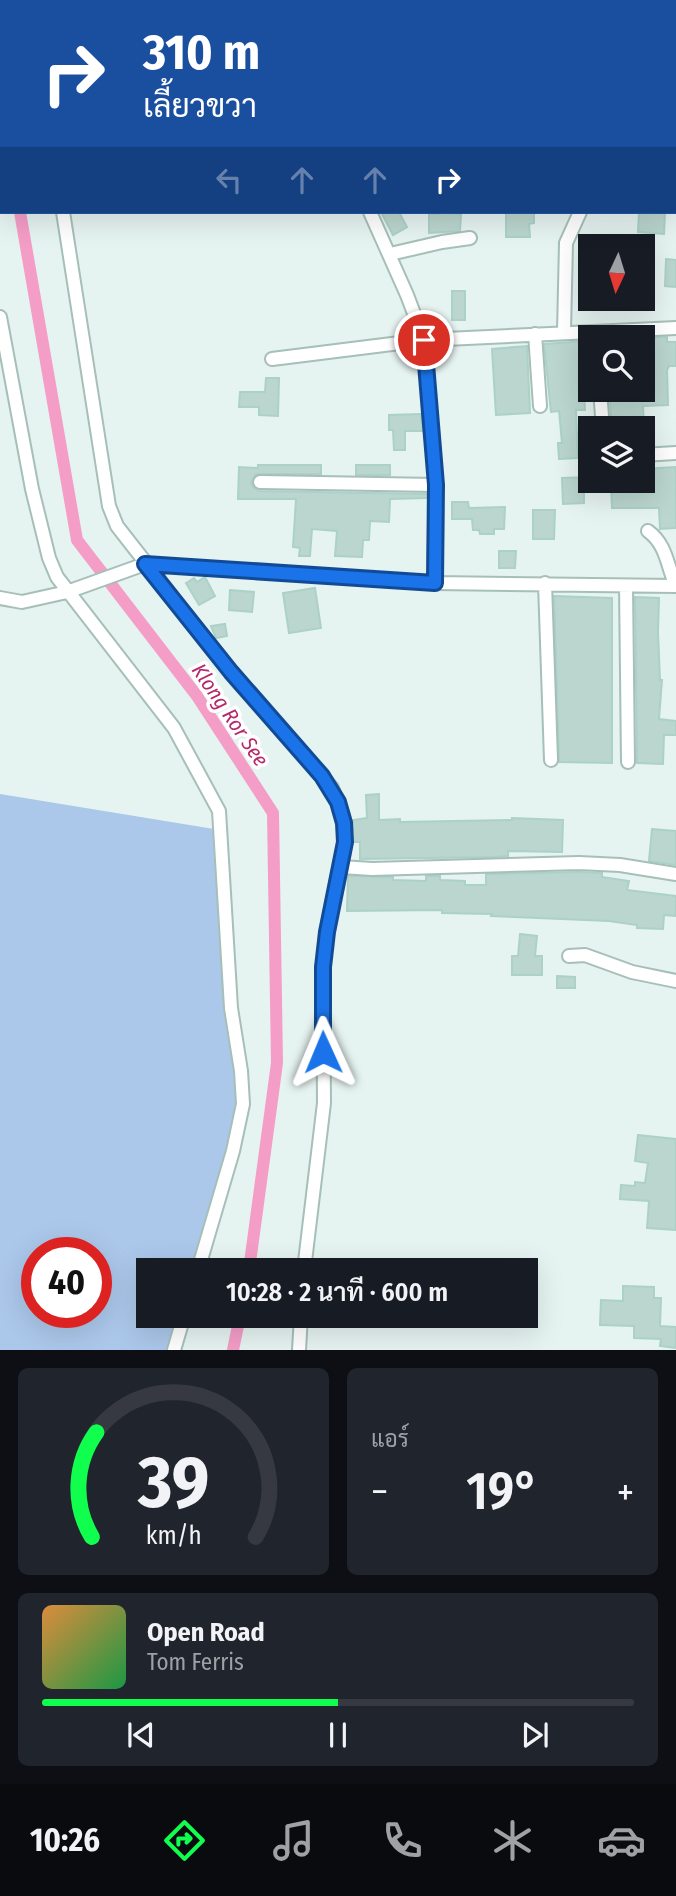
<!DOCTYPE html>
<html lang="th">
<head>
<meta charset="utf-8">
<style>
	:root { --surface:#171b24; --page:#20242c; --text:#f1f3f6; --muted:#9ea1a6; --line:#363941; --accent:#10ff4e }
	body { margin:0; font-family:"Fira Sans Condensed",Sarabun,sans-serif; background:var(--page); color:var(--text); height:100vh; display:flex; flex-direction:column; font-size:26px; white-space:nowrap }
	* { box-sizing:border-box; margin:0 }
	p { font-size:23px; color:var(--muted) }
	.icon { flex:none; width:38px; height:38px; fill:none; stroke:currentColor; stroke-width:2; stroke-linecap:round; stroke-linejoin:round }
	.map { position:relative; height:1350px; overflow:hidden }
	.sheet { display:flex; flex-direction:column; gap:18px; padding:18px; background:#0d0f14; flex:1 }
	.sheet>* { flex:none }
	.hud { position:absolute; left:0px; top:0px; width:677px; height:214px; box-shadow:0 7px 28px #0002; background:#1a4fa0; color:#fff; overflow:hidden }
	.needle { width:46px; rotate:184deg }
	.tools { position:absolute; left:578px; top:234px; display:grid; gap:14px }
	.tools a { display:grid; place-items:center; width:77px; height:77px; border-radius:0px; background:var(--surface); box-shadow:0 7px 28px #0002; font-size:35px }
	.speed { position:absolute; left:21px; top:1237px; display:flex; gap:14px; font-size:35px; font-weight:700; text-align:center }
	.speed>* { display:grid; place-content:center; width:91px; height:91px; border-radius:50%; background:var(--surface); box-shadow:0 7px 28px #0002; line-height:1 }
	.speed .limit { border:10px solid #d22; background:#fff; color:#111 }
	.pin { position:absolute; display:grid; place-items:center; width:60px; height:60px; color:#fff; margin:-30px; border:4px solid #fff; border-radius:50%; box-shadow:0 2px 7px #0007 }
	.me { position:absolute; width:77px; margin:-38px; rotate:359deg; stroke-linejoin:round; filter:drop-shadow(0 0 5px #0008) }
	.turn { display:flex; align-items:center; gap:24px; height:147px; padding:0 28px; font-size:32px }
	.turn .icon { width:91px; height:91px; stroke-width:2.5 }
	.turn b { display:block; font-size:49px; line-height:60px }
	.lanes { display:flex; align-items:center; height:66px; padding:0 28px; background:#0003; justify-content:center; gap:35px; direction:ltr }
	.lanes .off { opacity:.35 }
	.big { font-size:52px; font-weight:600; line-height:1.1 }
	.sheet .tile { flex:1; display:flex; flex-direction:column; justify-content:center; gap:10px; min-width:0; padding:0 24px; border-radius:10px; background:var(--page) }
	.sheet .dial { align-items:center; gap:0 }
	.dial svg { height:182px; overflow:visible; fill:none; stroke:var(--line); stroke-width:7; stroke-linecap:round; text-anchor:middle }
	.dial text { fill:var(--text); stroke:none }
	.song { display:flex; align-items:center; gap:21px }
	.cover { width:84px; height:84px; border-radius:10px; background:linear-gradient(135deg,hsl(30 70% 55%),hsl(140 70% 35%)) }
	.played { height:7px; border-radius:4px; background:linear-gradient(90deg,var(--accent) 50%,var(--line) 50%) }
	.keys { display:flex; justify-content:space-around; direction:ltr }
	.heat { display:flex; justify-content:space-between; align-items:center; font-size:38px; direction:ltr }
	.sheet .tiles { flex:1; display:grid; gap:18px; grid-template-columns:1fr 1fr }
	.tile:last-child { grid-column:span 2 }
	.trip { position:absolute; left:136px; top:1258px; width:402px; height:70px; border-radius:0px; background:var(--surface); box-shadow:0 7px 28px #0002; font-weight:600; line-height:70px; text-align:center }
	.tab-bar { display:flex; height:112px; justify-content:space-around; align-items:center; background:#090b0e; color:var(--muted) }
	.tab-bar .icon { width:49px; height:49px }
	.tab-bar .on { color:var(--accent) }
	.tab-bar b { font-size:32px; color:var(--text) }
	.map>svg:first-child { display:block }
	.green { fill:#abc7ea; fill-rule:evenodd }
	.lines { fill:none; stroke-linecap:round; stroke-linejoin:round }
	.canal { stroke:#f49dc7; stroke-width:12 }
	.building { fill:#bad6ce; stroke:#acd1c6; stroke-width:2 }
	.minor-casing { stroke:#a7bfb9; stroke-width:16 }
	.minor { stroke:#fff; stroke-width:12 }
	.route-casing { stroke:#114b97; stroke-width:18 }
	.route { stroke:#1a73e8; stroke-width:12 }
	.labels { text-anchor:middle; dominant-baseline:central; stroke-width:7; stroke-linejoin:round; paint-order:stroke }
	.water-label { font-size:21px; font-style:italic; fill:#b7286b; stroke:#fff }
</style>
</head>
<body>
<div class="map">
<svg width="676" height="1350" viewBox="0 0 676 1350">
	<rect width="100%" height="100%" fill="#e5f3f1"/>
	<!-- green -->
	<path class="green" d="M0,794L220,830L239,1129L201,1270H149V1316H189L179,1350H0ZM37,1253H96V1312H37Z"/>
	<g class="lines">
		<!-- canal -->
		<path class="canal" d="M0,97L2,107
			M20,212L77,540L197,696L273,813L277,1063L249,1270
			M233,1350L240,1316"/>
	</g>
	<!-- building -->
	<path class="building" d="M381,212H399L407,227L393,235Z
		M506,212H534V223L529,224L530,237H506Z
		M639,212H665L664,234L638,232Z
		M445,213L461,214L460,231L429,233V214Z
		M666,259L676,260V287L665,286Z
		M452,291H465V320H452Z
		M667,337V342H676V366H669L667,370L668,405L643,406L644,429H612L609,390H644L642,338Z
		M586,341L589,372H583L585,410H576L578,458L559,459L558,443H562L559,411L551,412L544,344Z
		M527,346L530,413L496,415L492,349Z
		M266,378H279L278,416L259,415V407H239L240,392H265Z
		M421,414L423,431H405V450H394L393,430H389V415Z
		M258,465H321V474H256L251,483L253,487L259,491L427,494V498L390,499L389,522L370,521L369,540H363L362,557L335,556L337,531L312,529L310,556H299L300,548L293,547L296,499H238L239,467L258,468Z
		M356,465H390V475H356Z
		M676,467V528L660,529L659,508H612L611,481H642V469Z
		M590,477V489L584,490V503L563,504L562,478Z
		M452,502H468L469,508L505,507L504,529H494V534H480L479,530H473L472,519H452Z
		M533,510H555L554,539H533Z
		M499,551H516L515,568H499Z
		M205,577L215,596L199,605L186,583L194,578L197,582Z
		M315,588L321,628L289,633L283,593Z
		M230,590L254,592L252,612L229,610Z
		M554,596L612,598V763L559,762Z
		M635,597L659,598L658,632L660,680H662L659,719L676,721V735H664L663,764L637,763Z
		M225,624L227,636L216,638L211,626Z
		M379,794V820L400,819V822L512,820V818L563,820L562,852L508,851V856L496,857L360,859V842H353V820L367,818L366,795Z
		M652,829L676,831V865L649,861Z
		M579,872L602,873V877L629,881L627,890L676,896V916L664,915L663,929L637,928V925L609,921L491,916L492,914L442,913V910L347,911L348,876L393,877V880L426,881V876H440V880L465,881V885H486V874Z
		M520,934L537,936L535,956H542V975H512V956H518Z
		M557,976L575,977V988H557Z
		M638,1135L676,1139V1230L647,1228L649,1201L620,1199L621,1185L635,1186V1182L645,1183L648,1163L635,1161Z
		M623,1286L654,1287V1298H661L660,1326L676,1327V1348L660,1346L661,1339L634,1338V1326L600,1325L601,1300L623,1301Z"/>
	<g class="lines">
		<defs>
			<path id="minor" d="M208,0L209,2
				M33,2L34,0
				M634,2V0
				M0,129H2
				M63,212L109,506L117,526L231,672L332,788L343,816L345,832L344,850L327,932L323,967L324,1103L304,1270
				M370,212L407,295L424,340L436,485L434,583
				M390,254L442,242L470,238
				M0,317L32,489L49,558L57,577L174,728L219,811L231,1008L241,1071L243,1104L233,1151L198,1270
				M564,332L566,243L580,212
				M535,334L540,406
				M272,359L424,340L676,328
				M600,390L603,429
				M642,455L676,453
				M260,482L436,485
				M648,531C667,545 667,566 676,586
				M545,583L551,760
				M626,586L628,762
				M0,598L22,602L67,592L145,564L434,583L676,586
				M341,867L372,869L579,863L620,865L676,874
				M569,956L585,955L632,972L676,981
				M174,1350L184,1316
				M299,1350L301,1316"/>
		</defs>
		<!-- minor casing -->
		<use href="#minor" class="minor-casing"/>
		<!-- minor -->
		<use href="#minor" class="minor"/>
	</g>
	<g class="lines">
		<defs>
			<path id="route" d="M323,1052V967L327,932L345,842L344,823L338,802L322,776L231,672L145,564L435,583L436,485L424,340"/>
		</defs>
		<!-- route casing -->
		<use href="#route" class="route-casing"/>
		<!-- route -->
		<use href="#route" class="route"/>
	</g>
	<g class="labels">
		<!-- water labels -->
		<g class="water-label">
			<text transform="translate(230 715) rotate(56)">Klong Ror See</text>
		</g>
	</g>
</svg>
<div class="tools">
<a><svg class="needle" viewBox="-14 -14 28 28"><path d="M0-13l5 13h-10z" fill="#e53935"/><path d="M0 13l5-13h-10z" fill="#9ea1a6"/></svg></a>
<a><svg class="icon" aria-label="search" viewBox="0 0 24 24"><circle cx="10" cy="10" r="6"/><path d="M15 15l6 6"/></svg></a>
<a><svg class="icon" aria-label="layers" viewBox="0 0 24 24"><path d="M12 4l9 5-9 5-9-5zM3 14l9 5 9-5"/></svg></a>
</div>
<div class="speed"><div class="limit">40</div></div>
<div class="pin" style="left:424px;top:340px;background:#d93025"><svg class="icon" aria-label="arrive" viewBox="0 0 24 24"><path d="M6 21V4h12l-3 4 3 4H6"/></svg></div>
<svg class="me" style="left:323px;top:1052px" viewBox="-20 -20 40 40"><path d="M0-17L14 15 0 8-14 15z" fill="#1a73e8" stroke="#fff" stroke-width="4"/></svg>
<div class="trip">10:28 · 2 นาที · 600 m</div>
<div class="hud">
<div class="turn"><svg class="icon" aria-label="right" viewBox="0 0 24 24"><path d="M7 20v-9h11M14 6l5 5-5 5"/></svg><div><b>310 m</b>เลี้ยวขวา</div></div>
<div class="lanes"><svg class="icon off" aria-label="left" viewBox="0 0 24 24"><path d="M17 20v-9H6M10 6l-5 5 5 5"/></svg><svg class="icon off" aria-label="ahead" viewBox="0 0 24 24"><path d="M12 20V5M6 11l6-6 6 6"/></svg><svg class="icon off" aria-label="ahead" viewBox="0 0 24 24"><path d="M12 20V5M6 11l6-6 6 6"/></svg><svg class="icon" aria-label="right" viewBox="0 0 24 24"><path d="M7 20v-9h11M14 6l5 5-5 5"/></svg></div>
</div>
</div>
<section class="sheet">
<div class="tiles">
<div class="tile dial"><svg viewBox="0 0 100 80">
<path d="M14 69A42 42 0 1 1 86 69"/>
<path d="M14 69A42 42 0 0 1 16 23" stroke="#10ff4e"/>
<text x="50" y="56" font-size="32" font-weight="700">39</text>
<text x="50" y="72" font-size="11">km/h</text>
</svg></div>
<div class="tile"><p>แอร์</p>
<div class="heat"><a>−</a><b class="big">19°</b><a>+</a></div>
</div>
<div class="tile">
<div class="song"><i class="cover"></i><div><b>Open Road</b><p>Tom Ferris</p></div></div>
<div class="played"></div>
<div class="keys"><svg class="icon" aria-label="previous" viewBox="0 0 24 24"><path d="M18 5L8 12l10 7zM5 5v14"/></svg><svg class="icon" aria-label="pause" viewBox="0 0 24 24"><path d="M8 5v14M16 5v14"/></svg><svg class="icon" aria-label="next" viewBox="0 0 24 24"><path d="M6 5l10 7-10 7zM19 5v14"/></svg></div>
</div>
</div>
</section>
<nav class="tab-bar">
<b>10:26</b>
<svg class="icon on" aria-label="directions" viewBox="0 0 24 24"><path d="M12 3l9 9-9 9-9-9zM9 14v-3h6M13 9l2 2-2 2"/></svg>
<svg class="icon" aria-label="music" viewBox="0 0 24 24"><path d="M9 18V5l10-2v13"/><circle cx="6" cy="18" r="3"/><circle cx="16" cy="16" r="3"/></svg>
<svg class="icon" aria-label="phone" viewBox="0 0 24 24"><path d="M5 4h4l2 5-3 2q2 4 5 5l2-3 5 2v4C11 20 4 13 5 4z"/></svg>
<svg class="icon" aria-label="climate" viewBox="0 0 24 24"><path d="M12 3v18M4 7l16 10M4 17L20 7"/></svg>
<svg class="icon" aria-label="car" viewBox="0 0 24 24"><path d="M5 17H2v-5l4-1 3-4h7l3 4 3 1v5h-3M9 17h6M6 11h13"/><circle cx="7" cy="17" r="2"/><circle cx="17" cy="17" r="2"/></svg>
</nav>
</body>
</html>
